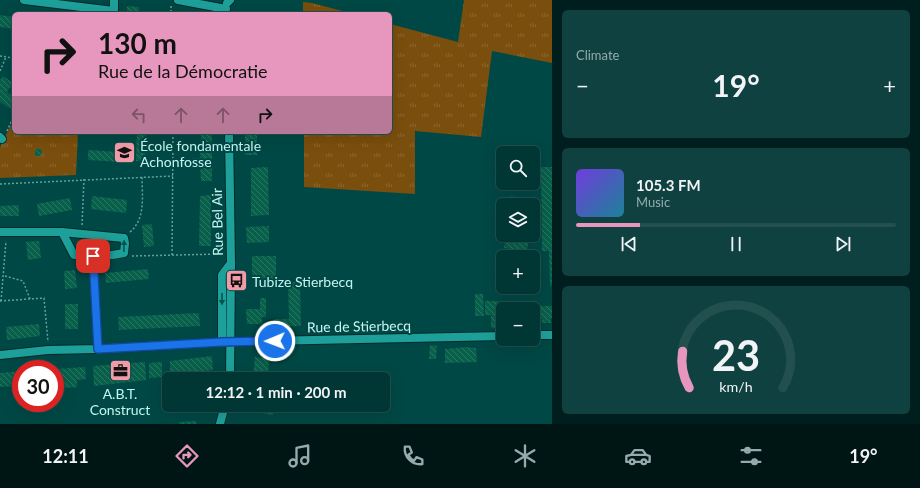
<!DOCTYPE html>
<html lang="en">
<head>
<meta charset="utf-8">
<style>
	:root { --surface:#003634; --page:#0e4140; --text:#f1f3f6; --muted:#95abac; --line:#22504f; --accent:#e797bd }
	body { margin:0; font-family:Lato,sans-serif; background:var(--page); color:var(--text); height:100vh; display:flex; flex-direction:column; font-size:15px; white-space:nowrap }
	* { box-sizing:border-box; margin:0 }
	p { font-size:13px; color:var(--muted) }
	.icon { flex:none; width:22px; height:22px; fill:none; stroke:currentColor; stroke-width:2; stroke-linecap:round; stroke-linejoin:round }
	.map { position:relative; flex:1; overflow:hidden }
	.details { display:flex; flex-direction:column; gap:10px; padding:10px; background:#001e1d; width:368px }
	.details>* { flex:none }
	.banner { position:absolute; left:12px; top:12px; width:380px; height:122px; border-radius:6px; box-shadow:0 4px 16px #0002,0 0 0 1px var(--line); background:#e797bd; color:#111; overflow:hidden }
	.tools { position:absolute; left:496px; top:146px; display:grid; gap:8px }
	.tools a { display:grid; place-items:center; width:44px; height:44px; border-radius:6px; background:var(--surface); box-shadow:0 4px 16px #0002,0 0 0 1px var(--line); font-size:20px }
	.speed { position:absolute; left:12px; top:360px; display:flex; gap:8px; font-size:20px; font-weight:700; text-align:center }
	.speed>* { display:grid; place-content:center; width:52px; height:52px; border-radius:50%; background:var(--surface); box-shadow:0 4px 16px #0002,0 0 0 1px var(--line); line-height:1 }
	.speed .limit { border:6px solid #d22; background:#fff; color:#111 }
	.pin { position:absolute; display:grid; place-items:center; width:34px; height:34px; color:#fff; margin:-17px; border-radius:8px; box-shadow:0 2px 6px #0006 }
	.me { position:absolute; width:44px; margin:-22px; rotate:269deg; stroke-linejoin:round; filter:drop-shadow(0 0 3px #0008) }
	.turn { display:flex; align-items:center; gap:14px; height:84px; padding:0 20px; font-size:18px }
	.turn .icon { width:52px; height:52px; stroke-width:2.5 }
	.turn b { display:block; font-size:28px; line-height:34px }
	.lanes { display:flex; align-items:center; height:38px; padding:0 20px; background:#0003; justify-content:center; gap:20px; direction:ltr }
	.lanes .off { opacity:.35 }
	.big { font-size:30px; font-weight:700; line-height:1.1 }
	.details .card { flex:1; display:flex; flex-direction:column; justify-content:center; gap:6px; min-width:0; padding:0 14px; border-radius:6px; background:var(--page) }
	.details .dial { align-items:center; gap:0 }
	.dial svg { height:104px; overflow:visible; fill:none; stroke:var(--line); stroke-width:7; stroke-linecap:round; text-anchor:middle }
	.dial text { fill:var(--text); stroke:none }
	.song { display:flex; align-items:center; gap:12px }
	.cover { width:48px; height:48px; border-radius:6px; background:linear-gradient(135deg,hsl(260 70% 55%),hsl(190 70% 35%)) }
	.played { height:4px; border-radius:2px; background:linear-gradient(90deg,var(--accent) 20%,var(--line) 20%) }
	.keys { display:flex; justify-content:space-around; direction:ltr }
	.heat { display:flex; justify-content:space-between; align-items:center; font-size:22px; direction:ltr }
	.trip { position:absolute; left:162px; top:372px; width:228px; height:40px; border-radius:6px; background:var(--surface); box-shadow:0 4px 16px #0002,0 0 0 1px var(--line); font-weight:700; line-height:40px; text-align:center }
	.menu { display:flex; height:64px; justify-content:space-around; align-items:center; background:#001615; color:var(--muted) }
	.menu .icon { width:28px; height:28px }
	.menu .on { color:var(--accent) }
	.menu b { font-size:18px; color:var(--text) }
	main { display:flex; flex:1; min-height:0 }
	.map>svg:first-child { display:block }
	.grass { fill:url(#grass-tufts) }
	.building { fill:url(#building-back-hatch) }
	.lines { fill:none; stroke-linecap:round; stroke-linejoin:round }
	.minor-casing { stroke:#042b29; stroke-width:10 }
	.path { stroke:#63a09d; stroke-width:1.5; stroke-dasharray:2 2; stroke-linecap:butt }
	.minor { stroke:#1ea09a; stroke-width:8 }
	.oneway { fill:#045552 }
	.route-casing { stroke:#114b97; stroke-width:10 }
	.route { stroke:#1a73e8; stroke-width:7 }
	.labels { text-anchor:middle; dominant-baseline:central; stroke-width:4; stroke-linejoin:round; paint-order:stroke }
	.poi-label { font-size:14px; fill:#c2f5f1; stroke:#004845; text-anchor:start }
	.street-label { font-size:14px; fill:#c2f5f1; stroke:#004845 }
</style>
</head>
<body>
<main>
<div class="map">
<svg width="552" height="424" viewBox="0 0 552 424">
	<defs>
		<pattern id="grass-tufts" width="24" height="20" patternUnits="userSpaceOnUse"><rect width="24" height="20" fill="#7a4e0d"/><path d="M3 7l-1-3M5 7V3M7 7l1-3M15 17l-1-3M17 17v-4M19 17l1-3" fill="none" stroke="#8b6831"/></pattern>
		<pattern id="building-back-hatch" width="6" height="6" patternUnits="userSpaceOnUse"><rect width="6" height="6" fill="#08604a"/><path d="M-1 5l2 2M0 0l6 6M5-1l2 2" fill="none" stroke="#2a7765"/></pattern>
	</defs>
	<rect width="100%" height="100%" fill="#004845"/>
	<!-- grass -->
	<path class="grass" d="M464,0H552V63L492,51L481,137L415,131V194L304,187V132H390V24L458,42Z
		M303,2L312,3L354,14H303Z
		M13,121H14V132H78L76,175L0,178V147Z"/>
	<!-- building -->
	<path class="building" d="M127,6L139,7V14H127Z
		M0,15L14,17V29L0,27Z
		M3,76L13,83L7,92L14,97V111L0,102V80Z
		M137,132H146L145,162L136,161Z
		M201,132H212V181H201L200,165H192V158H200Z
		M245,132H257V155H245Z
		M35,149H42L41,156H35Z
		M88,150L121,152V162L88,160Z
		M268,167L269,215L251,216V168Z
		M541,167H552V286H550L549,251H542Z
		M211,195V246H199L200,196Z
		M92,196L127,200L126,213L91,209Z
		M510,196L534,200L533,205H509Z
		M70,198L72,210L39,216L37,204Z
		M19,205V216H0V206Z
		M152,224L154,246L144,247L142,225Z
		M269,226V242L247,243L246,227Z
		M506,235H529L527,251L504,248Z
		M39,241L41,258L28,260L26,242Z
		M252,256H276V279H252Z
		M148,269L149,279L106,283L105,273Z
		M75,270L77,288L65,289L64,271Z
		M288,282H300L301,326H274V319H289Z
		M475,294H483L484,316H475Z
		M260,298H266V317H262V324H247L246,309H260Z
		M485,301H498V315H503V328H491V315H485Z
		M65,304H78V329H65Z
		M530,306H552V318H551V323H542V319H533V309H530Z
		M199,313L200,326L119,330L118,317Z
		M39,324L40,336L7,340L6,327Z
		M430,345L437,346L436,359H429Z
		M466,347L476,348L477,362L445,363V349Z
		M212,356L213,370L170,375V361Z
		M255,357L269,359L268,373H271L270,379H253Z
		M145,362L146,380L94,386L93,366Z
		M162,362V377L149,378V363Z
		M85,367L86,379L77,380V387L55,389V369Z
		M21,371V389H17V386L0,387V373Z
		M245,405H274L273,415L245,410Z
		M196,421V424H179V422Z"/>
	<g class="lines">
		<defs>
			<path id="minor" d="M24,0L114,11
				M178,0L226,9
				M227,3L230,0
				M114,14V0
				M229,132L231,263L230,379
				M0,137L2,139
				M0,232H62L124,238L125,243L124,253C107,257 91,256 74,255L62,232
				M93,256L98,349
				M533,335H552
				M222,342V275L231,263
				M0,355L48,350L98,349L222,342L503,336
				M220,424L225,405"/>
		</defs>
		<!-- minor casing -->
		<use href="#minor" class="minor-casing"/>
		<!-- path -->
		<path class="path" d="M171,6V14
			M0,56L14,58
			M0,71L6,57
			M7,131L12,120H14
			M0,184L173,176
			M82,225L84,179
			M130,232C146,219 142,195 142,176
			M172,255L173,132
			M132,256L222,254
			M5,276L23,281L30,299
			M0,301L44,298L48,342
			M1,301L6,241"/>
		<!-- minor -->
		<use href="#minor" class="minor"/>
	</g>
	<!-- one-way arrows -->
	<defs><path id="oneway-solid" d="M-6-.8H1V-3.2L6.5 0L1 3.2V.8H-6Z"/></defs>
	<g class="oneway">
		<use href="#oneway-solid" transform="translate(124 246) rotate(-89)"/>
		<use href="#oneway-solid" transform="translate(222 299) rotate(90)"/>
	</g>
	<g class="lines">
		<defs>
			<path id="route" d="M93,256L98,349L222,342L275,341"/>
		</defs>
		<!-- route casing -->
		<use href="#route" class="route-casing"/>
		<!-- route -->
		<use href="#route" class="route"/>
	</g>
	<!-- icons -->
	<defs>
		<symbol id="school-square" viewBox="-11 -11 22 22"><rect x="-9" y="-9" width="18" height="18" rx="4" fill="#f39aa8" stroke="#004845"/><path d="M0-5L7-2L0 1L-7-2ZM-4 1L0 2.5L4 1V4Q0 6-4 4Z" fill="#111"/></symbol>
		<symbol id="bus-square" viewBox="-11 -11 22 22"><rect x="-9" y="-9" width="18" height="18" rx="4" fill="#f39aa8" stroke="#004845"/><path d="M-5-6H5V4H4V6H2V4H-2V6H-4V4H-5ZM-3.5-4V0h7V-4ZM-3.5 1.2v1.5H-2V1.2ZM2 1.2v1.5H3.5V1.2Z" fill="#111"/></symbol>
		<symbol id="office-square" viewBox="-11 -11 22 22"><rect x="-9" y="-9" width="18" height="18" rx="4" fill="#f39aa8" stroke="#004845"/><path d="M-6-3h4V-5.5h4V-3h4V5H-6ZM-1-4.5V-3h2v-1.5ZM-6 0V1H6V0Z" fill="#111"/></symbol>
	</defs>
	<g fill-rule="evenodd">
		<use href="#school-square" x="112" y="140" width="25" height="25"/>
		<use href="#bus-square" x="224" y="268" width="25" height="25"/>
		<use href="#office-square" x="108" y="358" width="25" height="25"/>
	</g>
	<g class="labels">
		<!-- poi labels -->
		<g class="poi-label">
			<text x="140" y="145">École fondamentale<tspan x="140" dy="16">Achonfosse</tspan></text>
			<text x="252" y="281">Tubize Stierbecq</text>
			<text x="120" y="393" text-anchor="middle">A.B.T.<tspan x="120" dy="16">Construct</tspan></text>
		</g>
		<!-- street labels -->
		<g class="street-label">
			<text transform="translate(217 222) rotate(-91)">Rue Bel Air</text>
			<text transform="translate(359 326) rotate(-1)">Rue de Stierbecq</text>
		</g>
	</g>
</svg>
<div class="tools">
<a><svg class="icon" aria-label="search" viewBox="0 0 24 24"><circle cx="10" cy="10" r="6"/><path d="M15 15l6 6"/></svg></a>
<a><svg class="icon" aria-label="layers" viewBox="0 0 24 24"><path d="M12 4l9 5-9 5-9-5zM3 14l9 5 9-5"/></svg></a>
<a>+</a>
<a>−</a>
</div>
<div class="speed"><div class="limit">30</div></div>
<div class="pin" style="left:93px;top:256px;background:#d93025"><svg class="icon" aria-label="arrive" viewBox="0 0 24 24"><path d="M6 21V4h12l-3 4 3 4H6"/></svg></div>
<svg class="me" style="left:275px;top:341px" viewBox="-20 -20 40 40"><circle r="17" fill="#1a73e8" stroke="#fff" stroke-width="3"/><path d="M0-11L8 9 0 5-8 9z" fill="#fff"/></svg>
<div class="trip">12:12 · 1 min · 200 m</div>
<div class="banner">
<div class="turn"><svg class="icon" aria-label="right" viewBox="0 0 24 24"><path d="M7 20v-9h11M14 6l5 5-5 5"/></svg><div><b>130 m</b>Rue de la Démocratie</div></div>
<div class="lanes"><svg class="icon off" aria-label="left" viewBox="0 0 24 24"><path d="M17 20v-9H6M10 6l-5 5 5 5"/></svg><svg class="icon off" aria-label="ahead" viewBox="0 0 24 24"><path d="M12 20V5M6 11l6-6 6 6"/></svg><svg class="icon off" aria-label="ahead" viewBox="0 0 24 24"><path d="M12 20V5M6 11l6-6 6 6"/></svg><svg class="icon" aria-label="right" viewBox="0 0 24 24"><path d="M7 20v-9h11M14 6l5 5-5 5"/></svg></div>
</div>
</div>
<section class="details">
<div class="card"><p>Climate</p>
<div class="heat"><a>−</a><b class="big">19°</b><a>+</a></div>
</div>
<div class="card">
<div class="song"><i class="cover"></i><div><b>105.3 FM</b><p>Music</p></div></div>
<div class="played"></div>
<div class="keys"><svg class="icon" aria-label="previous" viewBox="0 0 24 24"><path d="M18 5L8 12l10 7zM5 5v14"/></svg><svg class="icon" aria-label="pause" viewBox="0 0 24 24"><path d="M8 5v14M16 5v14"/></svg><svg class="icon" aria-label="next" viewBox="0 0 24 24"><path d="M6 5l10 7-10 7zM19 5v14"/></svg></div>
</div>
<div class="card dial"><svg viewBox="0 0 100 80">
<path d="M14 69A42 42 0 1 1 86 69"/>
<path d="M14 69A42 42 0 0 1 9 41" stroke="#e797bd"/>
<text x="50" y="56" font-size="32" font-weight="700">23</text>
<text x="50" y="72" font-size="11">km/h</text>
</svg></div>
</section>
</main>
<nav class="menu">
<b>12:11</b>
<svg class="icon on" aria-label="directions" viewBox="0 0 24 24"><path d="M12 3l9 9-9 9-9-9zM9 14v-3h6M13 9l2 2-2 2"/></svg>
<svg class="icon" aria-label="music" viewBox="0 0 24 24"><path d="M9 18V5l10-2v13"/><circle cx="6" cy="18" r="3"/><circle cx="16" cy="16" r="3"/></svg>
<svg class="icon" aria-label="phone" viewBox="0 0 24 24"><path d="M5 4h4l2 5-3 2q2 4 5 5l2-3 5 2v4C11 20 4 13 5 4z"/></svg>
<svg class="icon" aria-label="climate" viewBox="0 0 24 24"><path d="M12 3v18M4 7l16 10M4 17L20 7"/></svg>
<svg class="icon" aria-label="car" viewBox="0 0 24 24"><path d="M5 17H2v-5l4-1 3-4h7l3 4 3 1v5h-3M9 17h6M6 11h13"/><circle cx="7" cy="17" r="2"/><circle cx="17" cy="17" r="2"/></svg>
<svg class="icon" aria-label="filters" viewBox="0 0 24 24"><path d="M4 7h16M4 17h16"/><circle cx="9" cy="7" r="2"/><circle cx="15" cy="17" r="2"/></svg>
<b>19°</b>
</nav>
</body>
</html>
